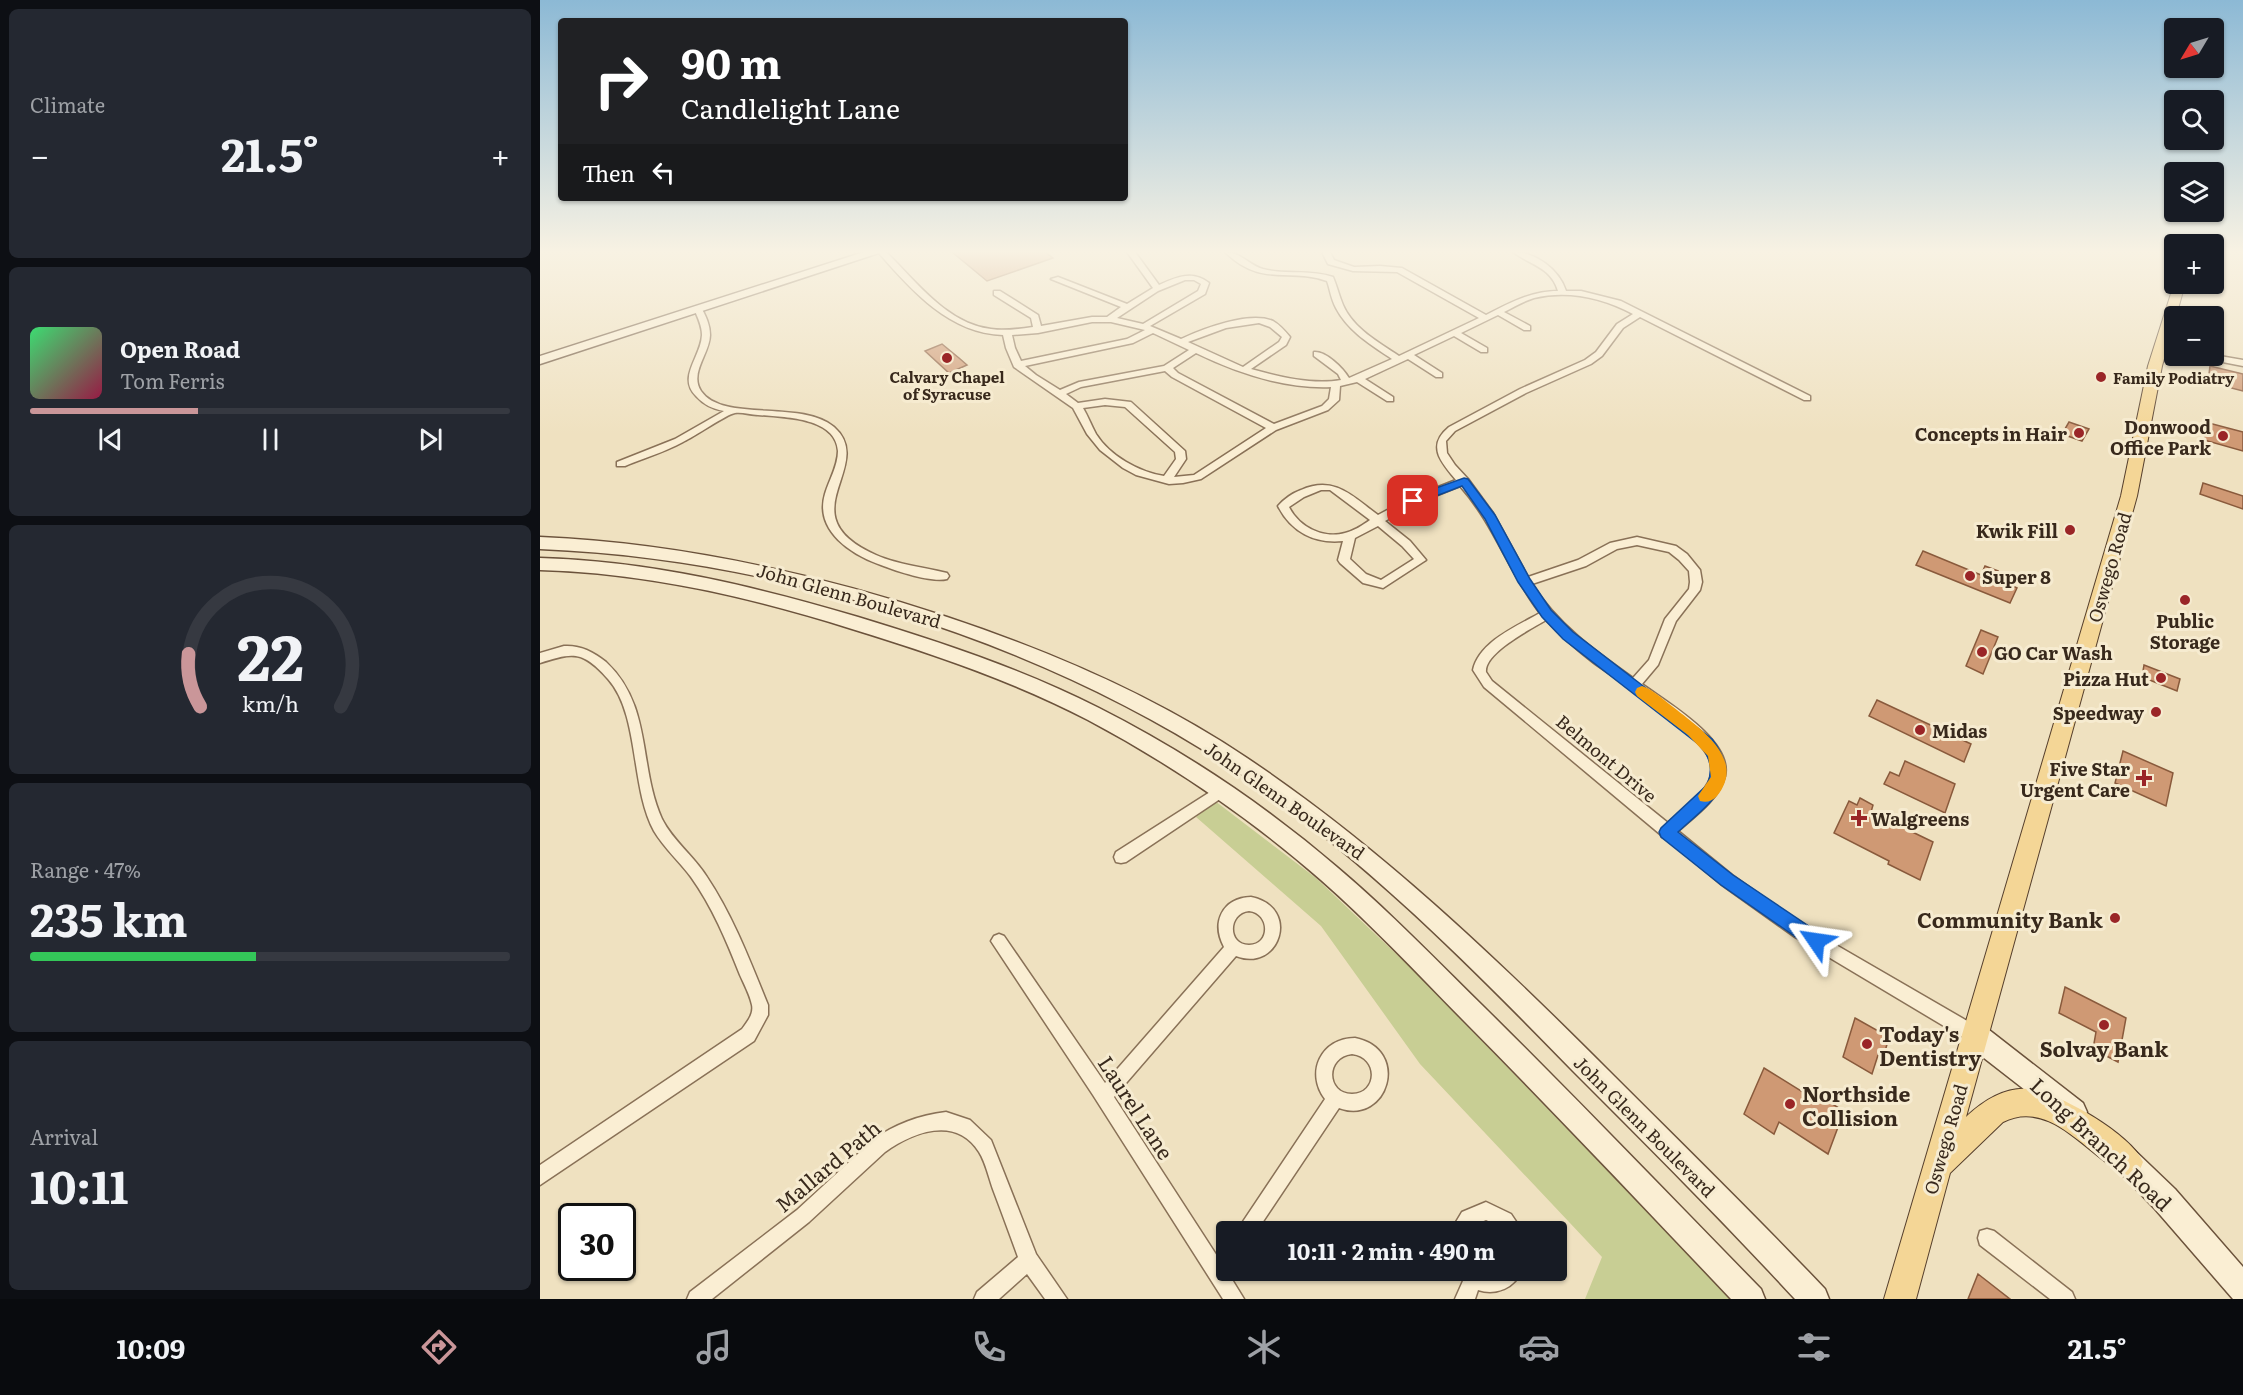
<!DOCTYPE html>
<html lang="en">
<head>
<meta charset="utf-8">
<style>
	:root { --surface:#171b24; --page:#242831; --text:#f1f3f6; --muted:#9ea1a6; --line:#363941; --accent:#ca9699 }
	body { margin:0; font-family:Literata,serif; background:var(--page); color:var(--text); height:100vh; display:flex; flex-direction:column; font-size:22px; white-space:nowrap }
	* { box-sizing:border-box; margin:0 }
	p { font-size:20px; color:var(--muted) }
	.icon { flex:none; width:33px; height:33px; fill:none; stroke:currentColor; stroke-width:2; stroke-linecap:round; stroke-linejoin:round }
	.map { position:relative; flex:1; overflow:hidden }
	.panel { display:flex; flex-direction:column; gap:9px; padding:9px; background:#0d0f14; width:540px }
	.panel>* { flex:none }
	.guide { position:absolute; left:18px; top:18px; width:570px; height:183px; border-radius:6px; box-shadow:0 2px 4px #0004; background:#202124; color:#fff; overflow:hidden }
	.needle { width:39px; rotate:232deg }
	.controls { position:absolute; left:1624px; top:18px; display:grid; gap:12px }
	.controls a { display:grid; place-items:center; width:60px; height:60px; border-radius:6px; background:var(--surface); box-shadow:0 2px 4px #0004; font-size:30px }
	.speed { position:absolute; left:18px; top:1203px; display:flex; gap:12px; font-size:30px; font-weight:700; text-align:center }
	.speed>* { display:grid; place-content:center; width:78px; height:78px; border-radius:50%; background:var(--surface); box-shadow:0 2px 4px #0004; line-height:1 }
	.speed .limit { border:3px solid #111; border-radius:9px; background:#fff; color:#111 }
	.pin { position:absolute; display:grid; place-items:center; width:51px; height:51px; color:#fff; margin:-26px; border-radius:12px; box-shadow:0 3px 9px #0006 }
	.me { position:absolute; width:66px; margin:-33px; rotate:302deg; stroke-linejoin:round; filter:drop-shadow(0 0 4px #0008) }
	.turn { display:flex; align-items:center; gap:21px; height:126px; padding:0 24px; font-size:27px }
	.turn .icon { width:78px; height:78px; stroke-width:2.5 }
	.turn b { display:block; font-size:42px; line-height:51px }
	.then { display:flex; align-items:center; height:57px; padding:0 24px; background:#0003; gap:12px; font-size:22px }
	.big { font-size:45px; font-weight:700; line-height:1.1 }
	.panel .tile { flex:1; display:flex; flex-direction:column; justify-content:center; gap:9px; min-width:0; padding:0 21px; border-radius:9px; background:var(--page) }
	.panel .dial { align-items:center; gap:0 }
	.dial svg { height:156px; overflow:visible; fill:none; stroke:var(--line); stroke-width:7; stroke-linecap:round; text-anchor:middle }
	.dial text { fill:var(--text); stroke:none }
	.song { display:flex; align-items:center; gap:18px }
	.cover { width:72px; height:72px; border-radius:9px; background:linear-gradient(135deg,hsl(140 70% 55%),hsl(340 70% 35%)) }
	.played { height:6px; border-radius:3px; background:linear-gradient(90deg,var(--accent) 35%,var(--line) 35%) }
	.keys { display:flex; justify-content:space-around; direction:ltr }
	.heat { display:flex; justify-content:space-between; align-items:center; font-size:33px; direction:ltr }
	.charge { height:9px; border-radius:4px; background:linear-gradient(90deg,#34c759 47%,var(--line) 0) }
	.trip { position:absolute; left:676px; top:1221px; width:351px; height:60px; border-radius:6px; background:var(--surface); box-shadow:0 2px 4px #0004; font-weight:700; line-height:60px; text-align:center }
	.dock { display:flex; height:96px; justify-content:space-around; align-items:center; background:#090b0e; color:var(--muted) }
	.dock .icon { width:42px; height:42px }
	.dock .selected { color:var(--accent) }
	.dock b { font-size:27px; color:var(--text) }
	main { display:flex; flex:1; min-height:0 }
	.map>svg:first-child { display:block }
	.green { fill:#c8ce94 }
	.building { fill:#cf9974; stroke:#895a3c; stroke-width:1.5 }
	.lines { fill:none; stroke-linecap:round; stroke-linejoin:round }
	.street-casing { stroke:#897157; stroke-width:3 }
	.secondary-casing { stroke:#6b523b; stroke-width:3 }
	.primary-casing { stroke:#563f2c; stroke-width:2 }
	.street { fill:#faeed3; fill-rule:evenodd }
	.secondary { fill:#faeed3; fill-rule:evenodd }
	.primary { fill:#f4d696; fill-rule:evenodd }
	.route { fill:#1a73e8; stroke:#114b97; stroke-width:1.5 }
	.slow { fill:#f59e0b }
	.poi-dot { fill:#9a2527; stroke:#f6ebd0; stroke-width:2 }
	.labels { text-anchor:middle; dominant-baseline:central; stroke-width:6; stroke-linejoin:round; paint-order:stroke }
	.far-poi-label { font-size:15px; font-weight:bold; fill:#38291c; stroke:#f6ebd0 }
	.poi-label { font-size:18px; font-weight:bold; fill:#38291c; stroke:#f6ebd0; text-anchor:end }
	.street-label { font-size:18px; fill:#38291c; stroke:#f6ebd0 }
	.near-poi-label { font-size:21px; font-weight:bold; fill:#38291c; stroke:#f6ebd0; text-anchor:start }
	.near-street-label { font-size:21px; fill:#38291c; stroke:#f6ebd0 }
</style>
</head>
<body>
<main>
<section class="panel">
<div class="tile"><p>Climate</p>
<div class="heat"><a>−</a><b class="big">21.5°</b><a>+</a></div>
</div>
<div class="tile">
<div class="song"><i class="cover"></i><div><b>Open Road</b><p>Tom Ferris</p></div></div>
<div class="played"></div>
<div class="keys"><svg class="icon" aria-label="previous" viewBox="0 0 24 24"><path d="M18 5L8 12l10 7zM5 5v14"/></svg><svg class="icon" aria-label="pause" viewBox="0 0 24 24"><path d="M8 5v14M16 5v14"/></svg><svg class="icon" aria-label="next" viewBox="0 0 24 24"><path d="M6 5l10 7-10 7zM19 5v14"/></svg></div>
</div>
<div class="tile dial"><svg viewBox="0 0 100 80">
<path d="M14 69A42 42 0 1 1 86 69"/>
<path d="M14 69A42 42 0 0 1 8 42" stroke="#ca9699"/>
<text x="50" y="56" font-size="32" font-weight="700">22</text>
<text x="50" y="72" font-size="11">km/h</text>
</svg></div>
<div class="tile"><p>Range · 47%</p><b class="big">235 km</b><div class="charge"></div></div>
<div class="tile"><p>Arrival</p><b class="big">10:11</b></div>
</section>
<div class="map">
<svg width="1703" height="1299" viewBox="0 0 1703 1299">
	<rect width="100%" height="100%" fill="#efe1c0"/>
	<!-- green -->
	<path class="green" d="M675,801L776,878L871,968L1192,1299H1045L1062,1257L880,1064L781,926L656,817Z"/>
	<!-- building -->
	<path class="building" d="M412,252H505L513,258L447,281Z
		M402,344L419,358L427,365L409,373L385,351Z
		M1670,366L1703,374V391L1668,382Z
		M1529,422L1549,429L1542,441L1522,434Z
		M1665,422L1703,432V451L1664,440Z
		M1663,483L1703,496V509L1660,494Z
		M1383,551L1441,575L1445,566L1458,571L1454,578L1477,588L1470,603L1376,565Z
		M1441,630L1458,637L1443,674L1426,666Z
		M1604,665L1640,679L1637,691L1602,677Z
		M1337,700L1431,744L1424,762L1329,716Z
		M1583,751L1633,773L1626,806L1575,783Z
		M1365,761L1415,784L1405,813L1344,784L1350,772L1359,776Z
		M1320,798L1333,805L1331,812L1393,842L1380,880L1348,864L1349,861L1294,833L1309,801L1317,805Z
		M1525,987L1586,1018L1578,1062L1553,1049L1556,1032L1519,1013Z
		M1315,1018L1349,1037L1344,1055L1339,1052L1332,1074L1303,1057Z
		M1224,1068L1269,1096L1271,1091L1304,1111L1288,1154L1239,1122L1234,1134L1204,1114Z
		M1438,1274L1470,1299H1428Z"/>
	<g class="lines">
		<defs>
			<path id="street" d="M338,252H346C376,281 407,324 451,329C465,331 479,329 493,327L491,318L454,295V291H460L498,315L501,326L552,317H567L581,307L511,279L518,277L587,304L613,288L587,252H595L619,285C636,277 653,270 669,283L665,294L610,326L641,339C663,329 709,311 733,321C740,325 745,331 750,337L746,345L711,369C740,377 772,385 801,380L798,374L774,356V352C786,351 803,368 809,378L852,359C831,345 808,331 796,308C791,299 790,289 787,281C748,267 722,288 685,252C700,252 709,265 723,269C746,275 770,269 793,277C797,286 799,296 803,305C813,328 838,342 859,356L939,318L857,272L813,271L788,264L782,252H790L794,260L814,267L840,266L862,268L946,315C968,304 990,291 1018,291C1011,267 990,265 973,252C995,252 1019,269 1026,291H1041L1081,301L1270,396V400H1264L1100,317L1083,328L1062,356L1051,364L986,393L915,431L906,441L907,453L915,465L928,479L953,513L988,577L1038,560L1070,543L1097,537L1136,546L1147,554L1160,570L1162,582L1160,590L1136,621L1118,665L1102,684C1126,702 1193,740 1185,776C1179,799 1155,816 1138,831L1192,875L1265,927L1441,1029L1443,1035L1441,1041L1435,1043L1429,1041L1255,937L1182,885L1127,839L1122,837L1120,834L944,687L933,670C939,642 977,626 1000,613C969,573 954,524 920,486L875,504L845,521L870,541L886,560L843,588L823,583L800,563L798,560L803,541C775,544 751,532 738,506C744,499 753,493 761,490C795,475 813,497 838,515L868,499L916,480C901,462 886,446 909,427L980,389L1045,360L1056,352L1077,324L1093,314C1063,298 1028,290 994,298C984,301 974,307 964,312L990,326V330H984L958,315L921,333L947,348V352H941L914,336L874,355L902,373V377H896L868,359L825,379L853,397V401H847L817,382L800,386L799,400L788,410L736,430L661,479L643,483L629,484L596,475L583,468L560,450L547,434L533,408L474,367L466,348L463,335C410,334 371,290 338,252ZM645,280H654L661,284L658,291L603,324L577,318L618,291ZM552,322H571L605,330L587,339L481,361L475,348L472,335L498,333ZM719,323L730,327L742,337L739,342L703,367L648,342L686,328ZM613,333L649,350L624,366L539,382L520,390L496,375L485,366L593,343ZM656,353C697,373 745,389 791,387L789,399L782,406L734,424L638,373L633,368ZM625,371L632,377L726,428L654,475L634,477L646,459L645,451L591,402L565,399L538,403L526,394L541,387ZM565,405L585,407L635,452L636,459L624,476C599,472 570,456 556,434C551,425 548,416 543,408ZM781,490H790L830,520C823,525 814,531 805,533C783,539 759,527 749,507L764,497ZM838,526L862,546L874,559L841,580L826,574L810,559L815,538ZM1097,545L1129,552L1139,560L1149,571L1150,582L1149,589L1125,619L1109,660L1093,678C1055,651 1017,624 992,584L1046,566L1077,549ZM1006,620C1021,636 1037,650 1054,663C1079,681 1170,738 1172,767C1174,788 1142,811 1128,823L952,681L946,672C944,653 991,629 1006,620Z
				M155,307L162,309C166,317 170,325 170,335C170,353 149,373 161,391C183,423 261,399 294,427C338,466 245,515 336,555C359,565 383,567 407,573L409,576L407,579C392,583 356,571 341,565C312,555 274,531 285,494C289,480 298,466 298,451C296,417 242,417 218,415C211,415 202,412 195,413C187,414 154,437 143,442C125,452 104,458 85,466H77V462L135,439L184,411C173,409 164,405 156,396C137,377 161,357 162,335C162,326 158,318 154,309Z
				M1621,342L1635,345V351L1618,347L1617,345Z
				M1674,355L1703,360V366L1667,359L1663,356Z
				M24,646C40,645 54,652 66,662C113,706 98,766 122,819C133,841 154,856 167,877C193,916 210,961 228,1005V1015L214,1041L0,1185V1165L202,1029C207,1022 214,1014 212,1005C210,995 204,984 200,975C187,942 172,906 151,877C139,861 124,848 114,831C90,787 100,715 68,679C43,651 34,652 0,663V653Z
				M681,785L686,787L688,791L686,795L586,862L581,863L576,862L574,857L576,852Z
				M711,897C761,907 740,973 696,956L574,1097L677,1256L680,1252L687,1250V1270H690L688,1273L704,1299H683L553,1095L451,941L454,936L459,934L464,936L565,1083L684,947C671,923 682,898 711,897ZM709,911C730,913 731,945 709,945C687,945 688,913 709,911Z
				M815,1038C871,1049 848,1126 799,1108L716,1232H696L785,1099C765,1073 781,1038 815,1038ZM812,1054C839,1057 838,1094 812,1094C786,1094 785,1057 812,1054Z
				M406,1112L430,1120L451,1140L496,1254L527,1299H505L487,1274L459,1299H434L437,1292L478,1257C470,1235 462,1213 454,1192C449,1179 446,1163 439,1152C416,1115 373,1132 345,1152L269,1222L172,1299H147L150,1292L257,1210L333,1140C355,1124 380,1115 406,1112Z
				M946,1202L971,1214L983,1232H962L959,1226L946,1220L934,1225L930,1232H910L922,1212Z
				M1447,1229L1454,1231L1532,1292L1535,1299H1510L1440,1245L1438,1238L1440,1231Z
				M915,1270H939L949,1274L959,1270H982C975,1288 956,1296 938,1290L935,1299H915L923,1281Z"/>
			<path id="secondary" d="M324,252H342L0,364V356Z
				M0,537C140,543 274,573 407,617C512,652 615,696 707,758C840,847 955,957 1068,1070C1141,1143 1214,1214 1285,1289L1289,1299H1255C1183,1221 1108,1146 1033,1071C926,961 816,850 687,765C492,638 232,558 0,549Z
				M0,558C109,561 214,586 318,617C400,642 482,669 559,708C644,751 726,806 798,868C850,912 898,962 947,1010C1040,1102 1130,1196 1221,1289L1225,1299H1191C1103,1206 1015,1113 925,1022C878,974 831,924 781,880C710,818 631,764 548,720C473,681 393,654 312,629C210,597 107,573 0,570Z
				M1435,1023L1444,1026L1543,1103L1547,1112L1543,1121L1534,1125L1525,1121L1426,1044L1423,1035L1426,1026Z
				M1581,1142L1590,1146L1635,1189L1703,1267V1299H1693L1615,1209L1572,1164L1568,1155L1572,1146Z"/>
			<path id="primary" d="M1635,281V284H1645L1622,366L1597,496L1426,1117C1442,1102 1464,1087 1488,1089C1517,1091 1592,1135 1603,1162L1599,1172L1589,1176C1550,1160 1512,1097 1463,1122L1410,1173L1376,1299H1344L1581,496L1608,366Z"/>
		</defs>
		<!-- street casing -->
		<use href="#street" class="street-casing"/>
		<!-- secondary casing -->
		<use href="#secondary" class="secondary-casing"/>
		<!-- primary casing -->
		<use href="#primary" class="primary-casing"/>
		<!-- street -->
		<use href="#street" class="street"/>
		<!-- secondary -->
		<use href="#secondary" class="secondary"/>
		<!-- primary -->
		<use href="#primary" class="primary"/>
	</g>
	<!-- sky -->
	<linearGradient id="sky" x2="0" y2="1"><stop stop-color="#8cb9d5"/><stop offset="0.58" stop-color="#f8f2e3"/><stop offset="1" stop-color="#f8f2e3" stop-opacity="0"/></linearGradient>
	<rect width="1703" height="434" fill="url(#sky)"/>
	<!-- route -->
	<path class="route" d="M924,478L928,479L955,515L990,579L1011,610L1033,632L1172,739C1205,782 1168,804 1138,832L1193,875L1282,935L1285,941L1282,947L1276,949L1270,947L1181,885L1121,837L1119,832L1121,828L1167,785C1173,771 1171,760 1162,747L1023,639L1002,617L978,582L945,519L922,486L873,505L867,501L868,498Z"/>
	<!-- slow -->
	<path class="slow" d="M1102,686C1114,690 1126,702 1137,710C1162,730 1206,760 1177,796C1172,801 1167,803 1160,801L1158,796L1171,777L1168,756L1148,735L1097,696L1095,692L1097,688Z"/>
	<!-- markers -->
	<g class="poi-dot">
		<circle cx="407" cy="358" r="6"/>
		<circle cx="1561" cy="377" r="6"/>
		<circle cx="1539" cy="433" r="6"/>
		<circle cx="1683" cy="436" r="6"/>
		<circle cx="1530" cy="530" r="6"/>
		<circle cx="1430" cy="576" r="6"/>
		<circle cx="1645" cy="600" r="6"/>
		<circle cx="1442" cy="652" r="6"/>
		<circle cx="1621" cy="678" r="6"/>
		<circle cx="1616" cy="712" r="6"/>
		<circle cx="1380" cy="730" r="6"/>
		<path d="M1601 769h6v6h6v6h-6v6h-6v-6h-6v-6h6z"/>
		<path d="M1316 809h6v6h6v6h-6v6h-6v-6h-6v-6h6z"/>
		<circle cx="1575" cy="918" r="6"/>
		<circle cx="1564" cy="1025" r="6"/>
		<circle cx="1327" cy="1044" r="6"/>
		<circle cx="1250" cy="1104" r="6"/>
	</g>
	<g class="labels">
		<!-- far-poi labels -->
		<g class="far-poi-label">
			<text x="407" y="376">Calvary Chapel<tspan x="407" dy="17">of Syracuse</tspan></text>
			<text x="1573" y="377" text-anchor="start">Family Podiatry</text>
		</g>
		<!-- poi labels -->
		<g class="poi-label">
			<text x="1671" y="426">Donwood<tspan x="1671" dy="21">Office Park</tspan></text>
			<text x="1527" y="433">Concepts in Hair</text>
			<text x="1518" y="530">Kwik Fill</text>
			<text x="1442" y="576" text-anchor="start">Super 8</text>
			<text x="1645" y="620" text-anchor="middle">Public<tspan x="1645" dy="21">Storage</tspan></text>
			<text x="1454" y="652" text-anchor="start">GO Car Wash</text>
			<text x="1609" y="678">Pizza Hut</text>
			<text x="1604" y="712">Speedway</text>
			<text x="1392" y="730" text-anchor="start">Midas</text>
			<text x="1590" y="768">Five Star<tspan x="1590" dy="21">Urgent Care</tspan></text>
			<text x="1331" y="818" text-anchor="start">Walgreens</text>
		</g>
		<!-- street labels -->
		<g class="street-label">
			<text transform="translate(1569 567) rotate(-74)">Oswego Road</text>
			<text transform="translate(309 595) rotate(16)">John Glenn Boulevard</text>
			<text transform="translate(1067 758) rotate(40)">Belmont Drive</text>
			<text transform="translate(745 800) rotate(35)">John Glenn Boulevard</text>
			<text transform="translate(1105 1126) rotate(45)">John Glenn Boulevard</text>
			<text transform="translate(1405 1139) rotate(-74)">Oswego Road</text>
		</g>
		<!-- near-poi labels -->
		<g class="near-poi-label">
			<text x="1563" y="918" text-anchor="end">Community Bank</text>
			<text x="1339" y="1032">Today's<tspan x="1339" dy="24">Dentistry</tspan></text>
			<text x="1564" y="1047" text-anchor="middle">Solvay Bank</text>
			<text x="1262" y="1092">Northside<tspan x="1262" dy="24">Collision</tspan></text>
		</g>
		<!-- near-street labels -->
		<g class="near-street-label">
			<text transform="translate(597 1107) rotate(57)">Laurel Lane</text>
			<text transform="translate(1562 1143) rotate(43)">Long Branch Road</text>
			<text transform="translate(287 1165) rotate(-40)">Mallard Path</text>
		</g>
	</g>
</svg>
<div class="controls">
<a><svg class="needle" viewBox="-14 -14 28 28"><path d="M0-13l5 13h-10z" fill="#e53935"/><path d="M0 13l5-13h-10z" fill="#9ea1a6"/></svg></a>
<a><svg class="icon" aria-label="search" viewBox="0 0 24 24"><circle cx="10" cy="10" r="6"/><path d="M15 15l6 6"/></svg></a>
<a><svg class="icon" aria-label="layers" viewBox="0 0 24 24"><path d="M12 4l9 5-9 5-9-5zM3 14l9 5 9-5"/></svg></a>
<a>+</a>
<a>−</a>
</div>
<div class="speed"><div class="limit">30</div></div>
<div class="pin" style="left:873px;top:501px;background:#d93025"><svg class="icon" aria-label="arrive" viewBox="0 0 24 24"><path d="M6 21V4h12l-3 4 3 4H6"/></svg></div>
<svg class="me" style="left:1276px;top:941px" viewBox="-20 -20 40 40"><path d="M0-17L14 15 0 8-14 15z" fill="#1a73e8" stroke="#fff" stroke-width="4"/></svg>
<div class="trip">10:11 · 2 min · 490 m</div>
<div class="guide">
<div class="turn"><svg class="icon" aria-label="right" viewBox="0 0 24 24"><path d="M7 20v-9h11M14 6l5 5-5 5"/></svg><div><b>90 m</b>Candlelight Lane</div></div>
<div class="then">Then<svg class="icon" aria-label="left" viewBox="0 0 24 24"><path d="M17 20v-9H6M10 6l-5 5 5 5"/></svg></div>
</div>
</div>
</main>
<nav class="dock">
<b>10:09</b>
<svg class="icon selected" aria-label="directions" viewBox="0 0 24 24"><path d="M12 3l9 9-9 9-9-9zM9 14v-3h6M13 9l2 2-2 2"/></svg>
<svg class="icon" aria-label="music" viewBox="0 0 24 24"><path d="M9 18V5l10-2v13"/><circle cx="6" cy="18" r="3"/><circle cx="16" cy="16" r="3"/></svg>
<svg class="icon" aria-label="phone" viewBox="0 0 24 24"><path d="M5 4h4l2 5-3 2q2 4 5 5l2-3 5 2v4C11 20 4 13 5 4z"/></svg>
<svg class="icon" aria-label="climate" viewBox="0 0 24 24"><path d="M12 3v18M4 7l16 10M4 17L20 7"/></svg>
<svg class="icon" aria-label="car" viewBox="0 0 24 24"><path d="M5 17H2v-5l4-1 3-4h7l3 4 3 1v5h-3M9 17h6M6 11h13"/><circle cx="7" cy="17" r="2"/><circle cx="17" cy="17" r="2"/></svg>
<svg class="icon" aria-label="filters" viewBox="0 0 24 24"><path d="M4 7h16M4 17h16"/><circle cx="9" cy="7" r="2"/><circle cx="15" cy="17" r="2"/></svg>
<b>21.5°</b>
</nav>
</body>
</html>
